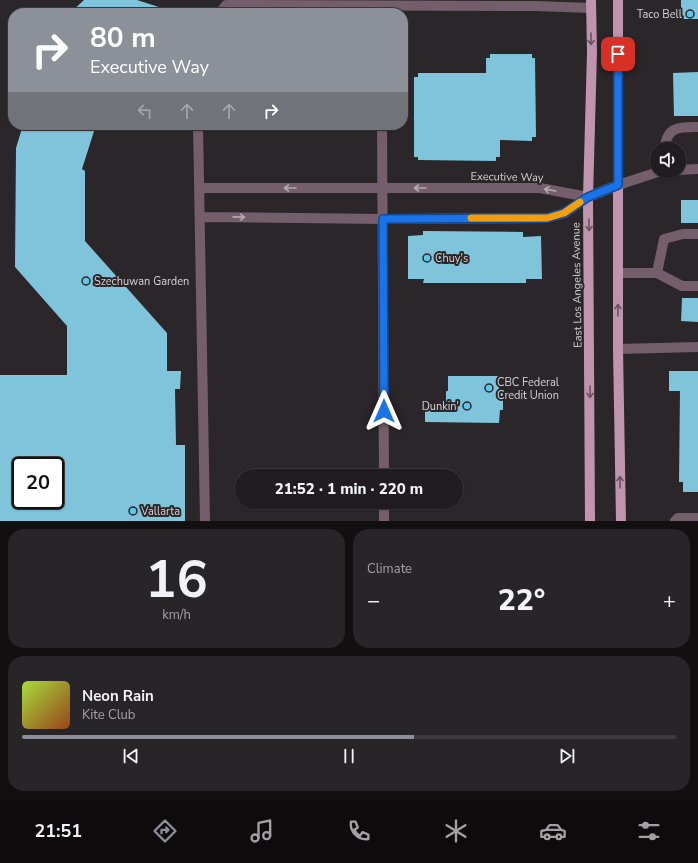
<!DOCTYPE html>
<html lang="en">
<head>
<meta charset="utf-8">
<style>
	:root { --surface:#201c1f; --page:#282528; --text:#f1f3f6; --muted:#a2a1a4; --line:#3d3a3d; --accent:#8c9099 }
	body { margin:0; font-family:"Nunito Sans",sans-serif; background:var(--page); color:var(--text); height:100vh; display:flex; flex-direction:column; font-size:15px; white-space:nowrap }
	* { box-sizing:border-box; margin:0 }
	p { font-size:13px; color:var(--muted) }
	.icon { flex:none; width:22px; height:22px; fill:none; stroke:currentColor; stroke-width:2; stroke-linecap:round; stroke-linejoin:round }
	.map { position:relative; height:521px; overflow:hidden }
	.drawer { display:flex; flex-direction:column; gap:8px; padding:8px; background:#120f11; flex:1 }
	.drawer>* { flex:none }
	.banner { position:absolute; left:8px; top:8px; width:400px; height:122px; border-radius:16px; box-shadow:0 1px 3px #0004,0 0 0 1px var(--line); background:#8c9099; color:#fff; overflow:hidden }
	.controls { position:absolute; left:650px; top:142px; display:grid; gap:8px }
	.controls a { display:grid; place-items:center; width:36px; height:36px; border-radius:50%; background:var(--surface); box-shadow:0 1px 3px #0004,0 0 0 1px var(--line); font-size:20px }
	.speed { position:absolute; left:12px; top:457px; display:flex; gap:8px; font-size:20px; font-weight:700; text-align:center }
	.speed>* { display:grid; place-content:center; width:52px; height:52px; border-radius:50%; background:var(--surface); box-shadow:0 1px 3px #0004,0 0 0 1px var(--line); line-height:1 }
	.speed .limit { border:2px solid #111; border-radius:6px; background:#fff; color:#111 }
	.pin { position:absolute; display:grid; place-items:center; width:34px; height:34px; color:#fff; margin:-17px; border-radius:8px; box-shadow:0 2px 6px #0006 }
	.me { position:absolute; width:44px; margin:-22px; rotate:0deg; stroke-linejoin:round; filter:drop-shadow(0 0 3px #0008) }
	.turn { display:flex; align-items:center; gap:14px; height:84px; padding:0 16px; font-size:18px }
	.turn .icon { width:52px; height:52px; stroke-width:2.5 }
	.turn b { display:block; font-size:28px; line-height:34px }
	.lanes { display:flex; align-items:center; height:38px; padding:0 16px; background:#0003; justify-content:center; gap:20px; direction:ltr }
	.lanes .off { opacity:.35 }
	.big { font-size:30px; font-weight:800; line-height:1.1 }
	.drawer .card { flex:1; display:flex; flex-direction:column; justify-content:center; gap:6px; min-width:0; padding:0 14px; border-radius:16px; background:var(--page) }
	.drawer .dial { align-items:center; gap:0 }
	.dial b { font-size:52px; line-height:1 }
	.song { display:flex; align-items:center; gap:12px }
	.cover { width:48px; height:48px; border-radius:6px; background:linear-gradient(135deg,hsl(80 70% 55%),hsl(20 70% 35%)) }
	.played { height:4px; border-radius:2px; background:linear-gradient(90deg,var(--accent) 60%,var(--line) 60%) }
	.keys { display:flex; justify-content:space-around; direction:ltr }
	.heat { display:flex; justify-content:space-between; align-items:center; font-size:22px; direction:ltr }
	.drawer .tiles { flex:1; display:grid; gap:8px; grid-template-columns:1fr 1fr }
	.card:last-child { grid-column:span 2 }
	.trip { position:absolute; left:235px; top:469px; width:228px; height:40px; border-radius:20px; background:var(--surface); box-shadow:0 1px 3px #0004,0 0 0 1px var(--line); font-weight:800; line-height:40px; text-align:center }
	.dock { display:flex; height:64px; justify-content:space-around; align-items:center; background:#0d0b0c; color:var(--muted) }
	.dock .icon { width:28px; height:28px }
	.dock .on { color:var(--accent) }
	.dock b { font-size:18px; color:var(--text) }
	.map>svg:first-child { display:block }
	.building { fill:#7fc4da; fill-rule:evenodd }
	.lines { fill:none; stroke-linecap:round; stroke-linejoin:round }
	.minor { stroke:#745e6b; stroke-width:10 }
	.major { stroke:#c094af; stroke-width:10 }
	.oneway { stroke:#67525f }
	.oneway2 { stroke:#b4aaaf }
	.route-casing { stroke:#114b97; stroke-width:10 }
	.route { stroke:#1a73e8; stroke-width:7 }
	.slow { stroke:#f59e0b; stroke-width:7 }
	.poi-dot { fill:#5cc7e8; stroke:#2b2629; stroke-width:1.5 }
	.labels { text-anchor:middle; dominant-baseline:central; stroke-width:4; stroke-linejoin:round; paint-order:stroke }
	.poi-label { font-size:11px; fill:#d6d3d4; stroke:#2b2629; text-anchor:start }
	.street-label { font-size:11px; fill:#d6d3d4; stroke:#2b2629 }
</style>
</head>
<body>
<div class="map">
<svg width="698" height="521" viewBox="0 0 698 521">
	<rect width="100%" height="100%" fill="#2b2629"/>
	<!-- building -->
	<path class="building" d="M84,0H137L168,10V13H70Z
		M681,0H698V19H681Z
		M490,54H532V58H535L536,137H532V141L500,140V157H496V161L418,160V157H414V77H418V73H486V58H490Z
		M698,72V116H674L673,73Z
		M23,125H96L82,169L85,171V241L167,333V371H181L180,389H175L176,445H185V521H0V375H67V326L15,267L16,148ZM21,466H55V500H21Z
		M681,200H698V223H681Z
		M423,231L523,232V237L541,236L542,279H526V283H423L424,279H408V236L423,235Z
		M682,298H698V322L681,321Z
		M669,371H698V492H683V482H679L680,391H669Z
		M448,376H499V392H503V410H500L499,423L425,422V407H446V391H448Z"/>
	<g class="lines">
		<!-- minor -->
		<path class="minor" d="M220,13L226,5L536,6L591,8
			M198,125L205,521
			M382,125L384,476
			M665,149C666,126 680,127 698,127
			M679,170L698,169
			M618,185L661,171
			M199,188H540L588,197
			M200,217L383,219L547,218L565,213L588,197
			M618,273H657L682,286H698
			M657,273L664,239L683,234H698
			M618,349L698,347
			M384,502V521
			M675,521L678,518H698"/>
		<!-- major -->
		<path class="major" d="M618,0V349L621,521
			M588,197L618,185
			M590,521L588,197L592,52L591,0"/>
	</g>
	<!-- one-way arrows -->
	<defs><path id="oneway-shaft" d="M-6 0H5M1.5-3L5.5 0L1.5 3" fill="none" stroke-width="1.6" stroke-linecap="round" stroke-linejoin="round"/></defs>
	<g class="oneway">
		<use href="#oneway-shaft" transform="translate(591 39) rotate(89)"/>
		<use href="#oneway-shaft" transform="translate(589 225) rotate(89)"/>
		<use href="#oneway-shaft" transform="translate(618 310) rotate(-90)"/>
		<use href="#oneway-shaft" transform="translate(590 392) rotate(90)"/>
		<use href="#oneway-shaft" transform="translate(620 482) rotate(-91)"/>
	</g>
	<g class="oneway2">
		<use href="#oneway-shaft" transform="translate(290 188) rotate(-180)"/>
		<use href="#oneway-shaft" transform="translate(420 188) rotate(-180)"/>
		<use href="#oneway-shaft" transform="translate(550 190) rotate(-170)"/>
		<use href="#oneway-shaft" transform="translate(239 217) rotate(1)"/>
	</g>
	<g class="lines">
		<defs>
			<path id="route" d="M384,411L383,219L547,218L564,213L588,197L618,185V54"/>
		</defs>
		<!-- route casing -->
		<use href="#route" class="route-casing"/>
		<!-- route -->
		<use href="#route" class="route"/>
		<!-- slow -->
		<path class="slow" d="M471,218H547L564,213L580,202"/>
	</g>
	<!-- markers -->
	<g class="poi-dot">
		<circle cx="690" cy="14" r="4"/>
		<circle cx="427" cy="258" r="4"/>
		<circle cx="86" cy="281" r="4"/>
		<circle cx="489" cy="388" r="4"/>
		<circle cx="467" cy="406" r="4"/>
		<circle cx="133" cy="511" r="4"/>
	</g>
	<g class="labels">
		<!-- poi labels -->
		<g class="poi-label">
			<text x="682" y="14" text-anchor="end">Taco Bell</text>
			<text x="435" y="258">Chuy's</text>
			<text x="94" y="281">Szechuwan Garden</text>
			<text x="497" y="382">CBC Federal<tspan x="497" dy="13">Credit Union</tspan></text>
			<text x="459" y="406" text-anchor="end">Dunkin'</text>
			<text x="141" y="511">Vallarta</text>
		</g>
		<!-- street labels -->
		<g class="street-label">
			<text transform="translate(507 177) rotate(1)">Executive Way</text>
			<text transform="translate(577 285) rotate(-91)">East Los Angeles Avenue</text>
		</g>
	</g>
</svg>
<div class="controls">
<a><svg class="icon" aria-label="sound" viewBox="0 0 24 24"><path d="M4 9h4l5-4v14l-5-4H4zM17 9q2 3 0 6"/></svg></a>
</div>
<div class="speed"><div class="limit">20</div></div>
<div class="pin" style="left:618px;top:54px;background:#d93025"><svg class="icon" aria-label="arrive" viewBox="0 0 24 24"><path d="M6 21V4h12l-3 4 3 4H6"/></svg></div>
<svg class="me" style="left:384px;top:411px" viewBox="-20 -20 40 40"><path d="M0-17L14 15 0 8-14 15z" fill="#1a73e8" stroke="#fff" stroke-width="4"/></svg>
<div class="trip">21:52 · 1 min · 220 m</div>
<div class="banner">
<div class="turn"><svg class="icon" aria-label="right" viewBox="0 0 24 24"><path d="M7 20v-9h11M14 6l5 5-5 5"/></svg><div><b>80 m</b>Executive Way</div></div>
<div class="lanes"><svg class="icon off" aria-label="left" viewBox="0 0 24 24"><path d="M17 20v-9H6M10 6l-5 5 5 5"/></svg><svg class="icon off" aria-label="ahead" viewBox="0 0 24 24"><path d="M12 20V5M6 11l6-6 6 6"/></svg><svg class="icon off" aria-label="ahead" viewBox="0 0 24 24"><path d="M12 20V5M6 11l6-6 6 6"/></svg><svg class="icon" aria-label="right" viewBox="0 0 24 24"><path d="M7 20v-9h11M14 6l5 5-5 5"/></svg></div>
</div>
</div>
<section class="drawer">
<div class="tiles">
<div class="card dial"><b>16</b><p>km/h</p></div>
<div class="card"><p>Climate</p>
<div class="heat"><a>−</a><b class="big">22°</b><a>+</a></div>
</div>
<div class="card">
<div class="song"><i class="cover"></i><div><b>Neon Rain</b><p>Kite Club</p></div></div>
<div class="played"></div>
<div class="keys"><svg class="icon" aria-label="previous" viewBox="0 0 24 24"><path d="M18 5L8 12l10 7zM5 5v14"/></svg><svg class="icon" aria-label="pause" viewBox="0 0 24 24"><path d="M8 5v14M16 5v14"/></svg><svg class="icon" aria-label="next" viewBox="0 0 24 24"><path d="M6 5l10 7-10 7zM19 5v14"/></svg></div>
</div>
</div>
</section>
<nav class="dock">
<b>21:51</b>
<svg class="icon on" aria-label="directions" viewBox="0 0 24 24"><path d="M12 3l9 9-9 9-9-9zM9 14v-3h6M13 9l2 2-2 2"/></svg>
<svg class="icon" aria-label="music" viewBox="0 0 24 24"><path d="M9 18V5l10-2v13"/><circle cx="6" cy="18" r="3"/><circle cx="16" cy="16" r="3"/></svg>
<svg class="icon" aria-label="phone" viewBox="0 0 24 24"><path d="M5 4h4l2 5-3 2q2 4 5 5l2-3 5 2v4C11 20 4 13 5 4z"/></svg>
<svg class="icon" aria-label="climate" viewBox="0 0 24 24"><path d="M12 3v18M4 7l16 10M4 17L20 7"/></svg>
<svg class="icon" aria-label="car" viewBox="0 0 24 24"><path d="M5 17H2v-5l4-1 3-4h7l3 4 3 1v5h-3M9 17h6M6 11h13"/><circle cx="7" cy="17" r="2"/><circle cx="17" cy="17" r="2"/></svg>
<svg class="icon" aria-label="filters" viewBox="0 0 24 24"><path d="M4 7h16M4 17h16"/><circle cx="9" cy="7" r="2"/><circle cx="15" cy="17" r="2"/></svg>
</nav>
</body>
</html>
